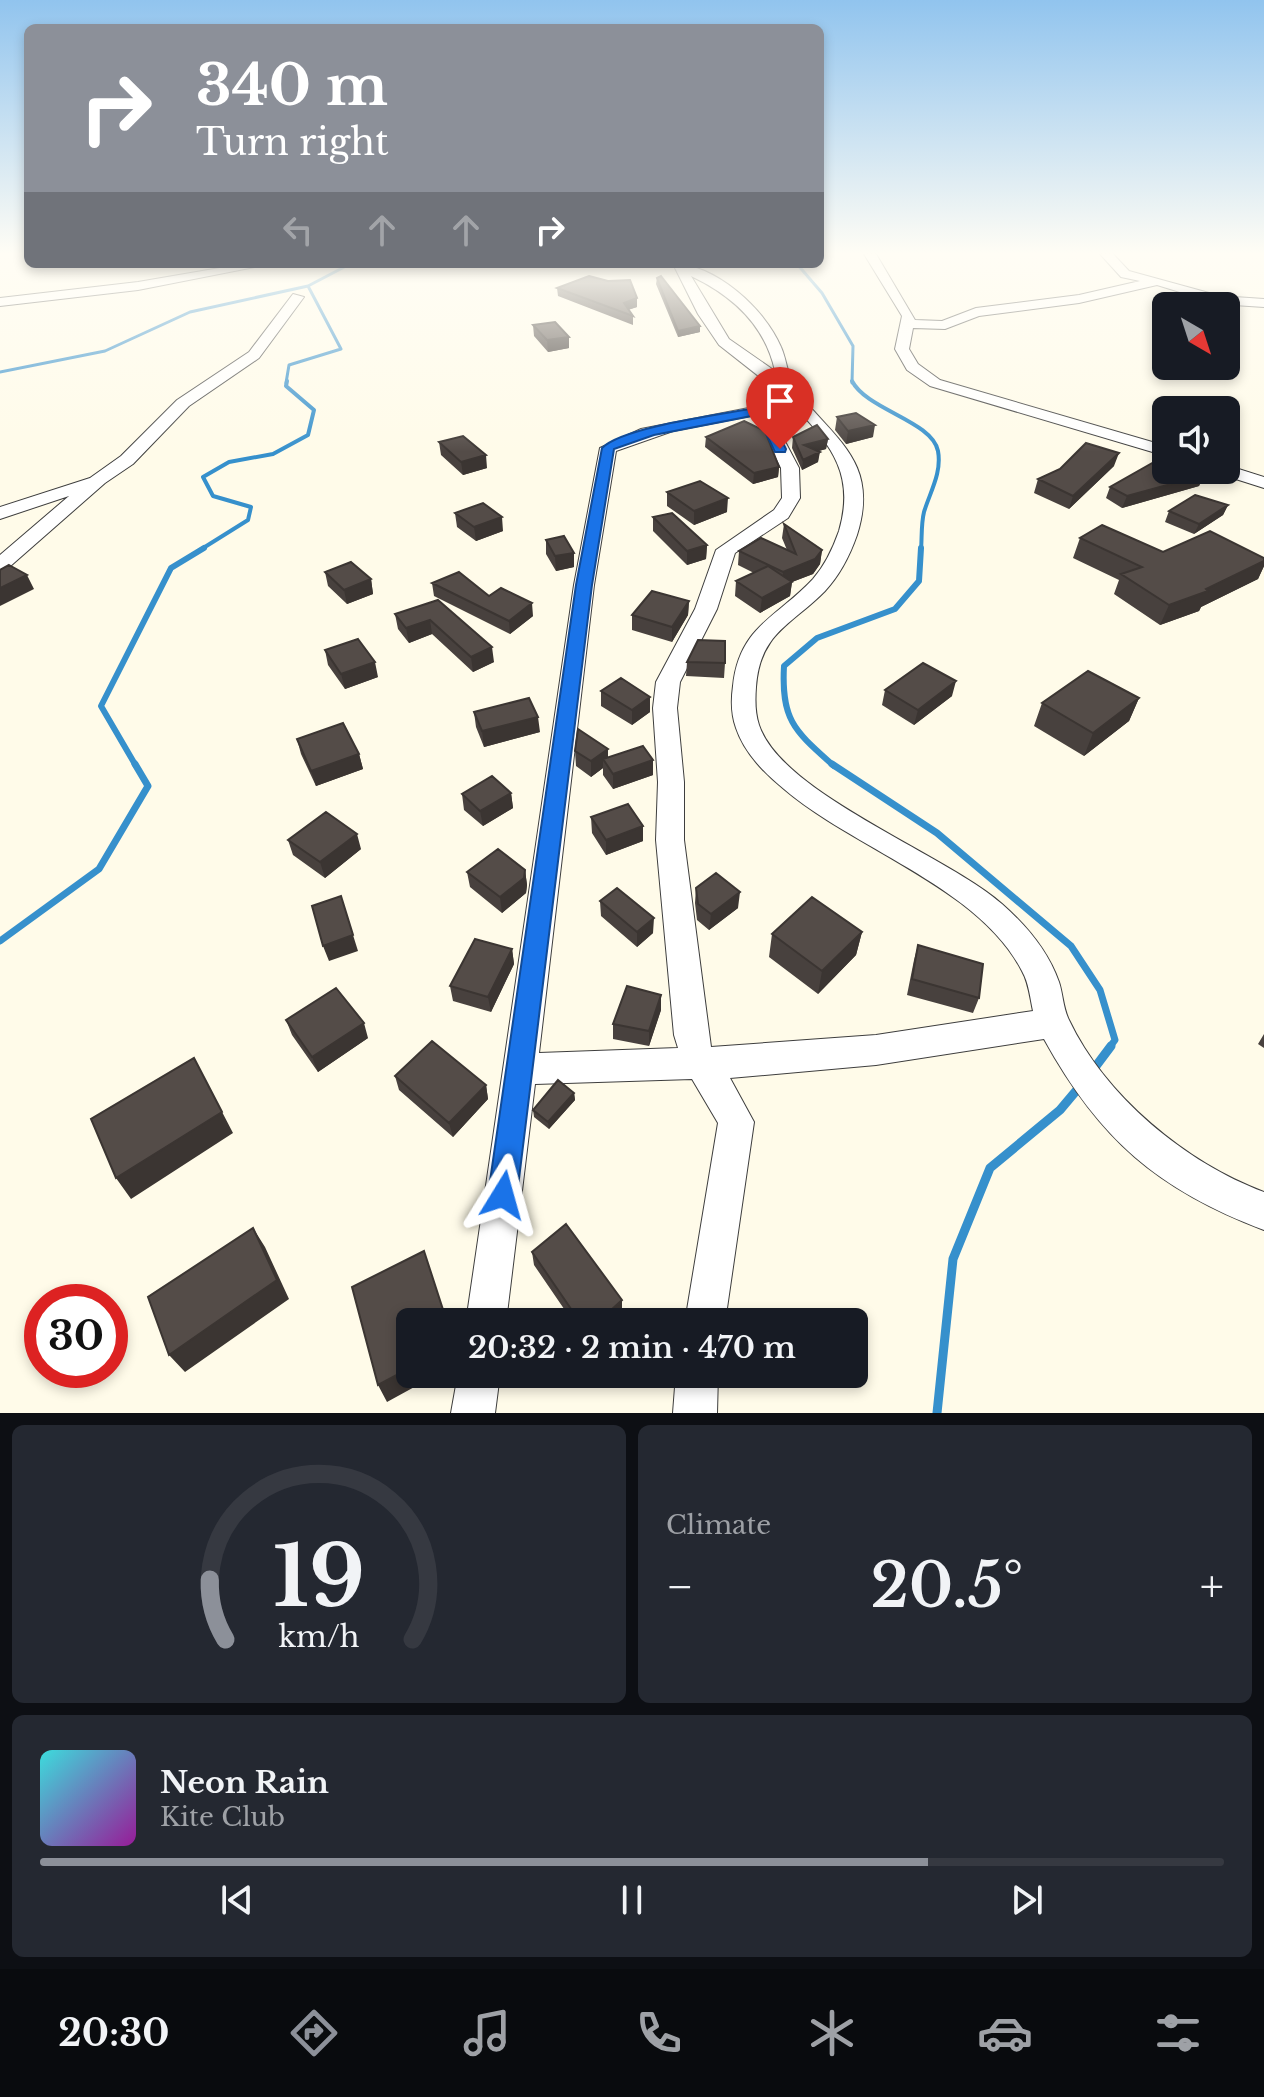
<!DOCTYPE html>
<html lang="en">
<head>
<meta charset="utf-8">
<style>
	:root { --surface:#171b24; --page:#242831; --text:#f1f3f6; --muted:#9ea1a6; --line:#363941; --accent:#8c9099 }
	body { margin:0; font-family:"Libre Baskerville",serif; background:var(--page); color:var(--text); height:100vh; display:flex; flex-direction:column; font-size:30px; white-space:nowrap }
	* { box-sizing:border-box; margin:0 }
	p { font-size:26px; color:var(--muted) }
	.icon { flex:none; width:44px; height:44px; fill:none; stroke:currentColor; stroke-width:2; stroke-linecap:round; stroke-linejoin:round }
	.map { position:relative; height:1413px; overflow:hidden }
	.side { display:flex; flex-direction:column; gap:12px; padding:12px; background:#0d0f14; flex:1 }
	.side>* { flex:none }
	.top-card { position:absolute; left:24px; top:24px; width:800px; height:244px; border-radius:12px; box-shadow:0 4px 12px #0003; background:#8c9099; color:#fff; overflow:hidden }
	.needle { width:52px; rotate:141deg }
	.controls { position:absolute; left:1152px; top:292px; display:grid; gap:16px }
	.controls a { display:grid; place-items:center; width:88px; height:88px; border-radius:12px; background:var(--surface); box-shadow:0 4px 12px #0003; font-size:40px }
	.speed { position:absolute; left:24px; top:1284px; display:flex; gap:16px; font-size:40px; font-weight:700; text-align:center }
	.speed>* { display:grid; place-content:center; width:104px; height:104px; border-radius:50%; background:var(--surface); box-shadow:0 4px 12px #0003; line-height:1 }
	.speed .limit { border:12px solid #d22; background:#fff; color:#111 }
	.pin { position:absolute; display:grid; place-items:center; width:68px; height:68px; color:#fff; margin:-82px -34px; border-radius:50% 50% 50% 0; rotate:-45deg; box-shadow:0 0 8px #0007 }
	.pin .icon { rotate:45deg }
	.me { position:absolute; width:88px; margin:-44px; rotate:8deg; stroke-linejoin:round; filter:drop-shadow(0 0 6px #0008) }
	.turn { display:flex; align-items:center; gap:28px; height:168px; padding:0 40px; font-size:36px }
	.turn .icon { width:104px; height:104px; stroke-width:2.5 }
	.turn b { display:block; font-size:56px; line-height:68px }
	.lanes { display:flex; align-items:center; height:76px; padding:0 40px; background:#0003; justify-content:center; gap:40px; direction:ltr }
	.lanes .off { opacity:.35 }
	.big { font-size:60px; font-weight:600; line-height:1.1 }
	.side .widget { flex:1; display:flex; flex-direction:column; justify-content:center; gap:12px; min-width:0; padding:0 28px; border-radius:12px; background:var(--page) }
	.side .dial { align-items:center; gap:0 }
	.dial svg { height:208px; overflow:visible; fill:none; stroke:var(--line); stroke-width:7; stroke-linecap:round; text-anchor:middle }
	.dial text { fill:var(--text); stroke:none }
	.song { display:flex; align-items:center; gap:24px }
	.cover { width:96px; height:96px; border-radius:12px; background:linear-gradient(135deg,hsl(180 70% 55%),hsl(300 70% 35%)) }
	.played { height:8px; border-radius:4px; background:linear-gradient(90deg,var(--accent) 75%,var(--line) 75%) }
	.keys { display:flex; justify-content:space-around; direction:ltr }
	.heat { display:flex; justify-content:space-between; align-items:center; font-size:44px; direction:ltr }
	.side .tiles { flex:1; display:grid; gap:12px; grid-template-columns:1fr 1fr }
	.widget:last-child { grid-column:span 2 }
	.trip { position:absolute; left:396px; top:1308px; width:472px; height:80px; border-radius:12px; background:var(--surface); box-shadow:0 4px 12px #0003; font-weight:600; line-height:80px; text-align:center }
	.menu { display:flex; height:128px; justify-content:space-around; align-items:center; background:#090b0e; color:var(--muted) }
	.menu .icon { width:56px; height:56px }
	.menu .active { color:var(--accent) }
	.menu b { font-size:36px; color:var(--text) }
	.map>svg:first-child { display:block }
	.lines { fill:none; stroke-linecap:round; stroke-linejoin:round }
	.stream-far4 { stroke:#3690cc; stroke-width:3 }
	.stream-far3 { stroke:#3690cc; stroke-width:4 }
	.stream-far2 { stroke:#3690cc; stroke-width:6 }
	.stream-far1 { stroke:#3690cc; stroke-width:7 }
	.stream { stroke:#3690cc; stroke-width:9 }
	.minor-casing { stroke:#3e3e3e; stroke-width:2 }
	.minor { fill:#fff; fill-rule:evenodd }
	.wall { fill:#48413e }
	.shaded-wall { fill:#3b3532 }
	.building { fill:#544c48; stroke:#3b3532; stroke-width:2 }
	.route { fill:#1a73e8; stroke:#114b97; stroke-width:2 }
</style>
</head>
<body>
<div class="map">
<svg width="1264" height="1413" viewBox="0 0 1264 1413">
	<rect width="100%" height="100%" fill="#fffbe9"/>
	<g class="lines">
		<!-- stream-far4 -->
		<path class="stream-far4" d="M797,264L822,293L853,346L852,383
			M0,372L105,351L190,312L308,286
			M286,383L289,365L341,349L308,286L350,264"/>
		<!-- stream-far3 -->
		<path class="stream-far3" d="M852,381C867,410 932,421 938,451C942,473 930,492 924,512C921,524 922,538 921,550
			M200,550L248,520L251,507L213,496L203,477L229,462L273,454L308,435L314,410L286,386L287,381"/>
		<!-- stream-far2 -->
		<path class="stream-far2" d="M136,766L101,706L171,568L204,548
			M834,766C795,731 781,721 784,666L817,638L895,609L919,581L921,548"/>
		<!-- stream-far1 -->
		<path class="stream-far1" d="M832,764L937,833L1071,946L1100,990L1115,1040L1109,1048
			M0,941L99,869L148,786L135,764"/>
		<!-- stream -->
		<path class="stream" d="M1093,1070L1111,1046
			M937,1413L953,1259L990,1168L1060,1110L1081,1085"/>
		<defs>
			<path id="minor" d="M864,254H876L915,320L942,321L976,308L1079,295L1140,281L1121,277L1100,254H1113L1129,271L1220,296L1264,299V307L1219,304L1157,285L1079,303L979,316L945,329L913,328L909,349L918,364L940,380L1166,446V456L930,386L907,370L895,349L902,316Z
				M243,264H270L138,290L0,306V298L138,282Z
				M673,264C716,264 765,309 781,347C787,360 788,380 796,390C835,440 880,462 857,535C850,555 840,575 825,591C792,625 760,632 756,687C755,700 755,713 759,725C782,794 945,854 1002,904C1027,926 1048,951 1059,982C1063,994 1063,1008 1069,1020C1105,1096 1186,1163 1264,1192V1230C1158,1190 1099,1139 1044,1039L876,1065L730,1078L754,1122L725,1322H685L718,1123L692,1079L535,1084L506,1322H466L574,585L600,448L641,429L789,400L719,345L698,314ZM691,276C733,296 765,325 775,371L729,339ZM796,408C833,447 855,476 839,531C833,548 825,565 813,579C778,617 739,626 733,686C731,700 731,714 736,728C744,752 764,773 784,789C854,849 979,887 1022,971C1029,983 1030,998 1033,1011L876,1035L711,1047L684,840V782L677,708L680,682L717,609L735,553L788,518L800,498L799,468L770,413ZM755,415L781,468L782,498L774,510L716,550L695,609L656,682L653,708L658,782L656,840L674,1035L678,1048L539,1053L594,585L616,451L673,431Z
				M293,294L304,297L259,358L189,406L133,464L105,483L7,569L0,571V555L69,496L0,519V507L90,478L121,456L177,400L249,352Z
				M1226,465L1264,477V488L1220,474L1217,470H1226Z
				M458,1374H500L495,1413H451Z
				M676,1374H718L717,1413H673Z"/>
		</defs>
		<!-- minor casing -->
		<use href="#minor" class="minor-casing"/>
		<!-- minor -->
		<use href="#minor" class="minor"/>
	</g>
	<!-- wall -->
	<path class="wall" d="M657,278L700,326V332L678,337L656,284Z
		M608,281L637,298V307L628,310L633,316V325L558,296L557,288Z
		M533,325L569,348L548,352L534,336Z
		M837,417L873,437L846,444L835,430Z
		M706,437L779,467L778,477L753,484L705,447Z
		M793,437L828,439L826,449L819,451L818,462L802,470L792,448Z
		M439,442L487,468L463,475L441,455Z
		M1114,466L1069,509L1034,493L1038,479Z
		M1204,475L1199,486L1122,508L1106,498L1110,487Z
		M667,492L727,512L694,525L667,506Z
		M1228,505L1223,515L1194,534L1165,522L1169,511Z
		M455,513L503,531L476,541L457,527Z
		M653,517L707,545L706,559L687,565L653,531Z
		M784,524L822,550L820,564L813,574L792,582L790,596L760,613L735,596L736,581L754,573L738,565L739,551L787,550L782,538Z
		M1080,538L1163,552L1264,558V566L1258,579L1201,607L1199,611L1160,625L1114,594L1119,580L1073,558Z
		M546,540L574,567L556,571L546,554Z
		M325,572L371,579L373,594L347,604L328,586Z
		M432,583L489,596L533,616L510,634L434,596Z
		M438,600L494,662L473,672L432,634L409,643L398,629L395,614Z
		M689,601L688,615L672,642L632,630V615Z
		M325,650L378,677L345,689L328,665Z
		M687,662L725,663L724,678L686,676Z
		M885,690L952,696L914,725L882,705Z
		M601,691L650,712L632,725L601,706Z
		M1139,698L1129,721L1084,756L1034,726L1042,703Z
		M474,712L540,732L484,747L476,727Z
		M297,739L359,754L363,769L316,786L301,754Z
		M575,751L608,758L653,760V775L613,789L603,775V768L591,777L576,766Z
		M511,793L513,808L483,826L464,810L462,794Z
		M591,817L643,841L606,855L592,833Z
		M288,840L361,849L325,878L293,855Z
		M525,870L527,885L526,893L502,913L470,887L467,872Z
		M696,888L738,908L709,930L697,920L695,903Z
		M600,901L653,933L637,947L601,916Z
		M862,932L856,955L818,994L769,957L772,934Z
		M918,945L979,998L973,1013L907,995L914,960Z
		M512,949L514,964L491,1012L453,1001L450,986Z
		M661,1010L649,1046L613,1039V1024Z
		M286,1020L368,1038L318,1072L292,1035Z
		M1264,1034V1048L1258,1044Z
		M395,1076L486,1085L488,1099L453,1137L399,1090Z
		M574,1093L575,1100L549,1129L534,1117L533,1110Z
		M532,1252L622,1312L612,1322H573L534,1265Z"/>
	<!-- shaded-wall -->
	<path class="shaded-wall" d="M637,298V307L624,311V303Z
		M700,326V332L678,337V331Z
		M569,337V348L548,352L547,340Z
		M875,425L873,437L846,444L848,431Z
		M828,439L826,449L803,455L804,445Z
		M820,452L818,462L802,470L803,460Z
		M1119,453L1114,466L1069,509L1073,496Z
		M486,455L487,468L463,475L461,462Z
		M779,467L778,477L753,484L754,473Z
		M1204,475L1199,486L1122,508L1127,496Z
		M728,498L727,512L694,525V511Z
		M1228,505L1223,515L1194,534L1199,524Z
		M502,517L503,531L476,541L474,527Z
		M707,545L706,559L687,565V551Z
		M822,550L820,564L813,574L792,582L790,596L760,613L762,598L782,586L783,572Z
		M574,553V567L556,571L555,556Z
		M1264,561V566L1258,579L1201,607L1199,611L1160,625L1169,605Z
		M27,575L34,589L0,606V588Z
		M371,579L373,594L347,604L344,590Z
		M689,601L688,615L672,642V627Z
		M532,603L533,616L510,634L509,621Z
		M430,620L432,634L409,643L406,628Z
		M492,647L494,662L473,672L471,657Z
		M375,662L378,677L345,689L341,674Z
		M956,681L952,696L914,725L918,710Z
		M650,697V712L632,725V710Z
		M1139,698L1129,721L1084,756L1093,733Z
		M538,717L540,732L484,747L482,731Z
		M608,749V765L603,759V768L591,777V761Z
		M359,754L363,769L316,786L311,771Z
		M653,760V775L613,789V774Z
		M511,793L513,808L483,826L480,811Z
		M643,826V841L606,855V840Z
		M357,834L361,849L325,878L320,862Z
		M525,870L527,885L526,893L502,913L500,897Z
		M740,892L738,908L709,930L711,914Z
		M654,918L653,933L637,947V932Z
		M862,932L856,955L818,994L822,971Z
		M353,935L358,951L329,961L323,946Z
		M512,949L514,964L491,1012L488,997Z
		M661,995V1010L649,1046V1031Z
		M364,1023L368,1038L318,1072L312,1057Z
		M194,1058L233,1133L131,1199L116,1178Z
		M486,1085L488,1099L453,1137L449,1123Z
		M574,1093L575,1100L549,1129L548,1122Z
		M253,1228L265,1247L289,1299L185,1372L169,1355Z
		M622,1300V1312L612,1322H598Z
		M410,1368V1374H438L387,1402L378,1385Z"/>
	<!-- building -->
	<path class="building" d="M589,276L608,281L630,280L637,298L624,303L633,316L557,288Z
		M661,276L700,326L678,331L657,278Z
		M555,322L569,337L547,340L533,325Z
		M856,413L875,425L848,431L837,417Z
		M744,421L765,431L779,467L754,473L706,437Z
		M817,425L828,439L804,445L820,452L803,460L793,437Z
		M463,436L486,455L461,462L439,442Z
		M1086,443L1119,453L1073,496L1038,479L1060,469Z
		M1161,458L1166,460V470H1191L1204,475L1127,496L1110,487Z
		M700,481L728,498L694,511L667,492Z
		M1195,495L1228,505L1199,524L1169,511Z
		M483,503L502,517L474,527L455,513Z
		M672,513L707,545L687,551L653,517Z
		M784,524L822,550L815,559L783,572L739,551L761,538L796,554Z
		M1102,525L1163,552L1210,531L1264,558V561L1206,589L1208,591L1169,605L1121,574L1142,567L1080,538Z
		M564,536L574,553L555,556L546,540Z
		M351,562L371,579L344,590L325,572Z
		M9,565L27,575L0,588V570Z
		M768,566L792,582L762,598L736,581Z
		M459,572L489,596L501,588L532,603L509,621L432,583Z
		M652,591L689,601L672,627L632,615Z
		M438,600L492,647L471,657L430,620L406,628L395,614Z
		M358,639L375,662L341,674L325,650Z
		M698,640L725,641V663L687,662Z
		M923,663L956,681L918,710L885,690Z
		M1088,671L1139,698L1093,733L1042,703Z
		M621,678L650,697L632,710L601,691Z
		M529,698L538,717L482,731L474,712Z
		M343,723L359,754L311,771L297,739Z
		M578,729L608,749L591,761L575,751Z
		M643,746L653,760L613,774L603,759Z
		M492,776L511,793L480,811L462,794Z
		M628,804L643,826L606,840L591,817Z
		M326,812L357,834L320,862L288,840Z
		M498,849L525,870L524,878L500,897L467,872Z
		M716,873L740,892L711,914L698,904L696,888Z
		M617,888L654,918L637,932L600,901Z
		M341,896L353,935L323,946L312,906Z
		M812,897L862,932L822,971L772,934Z
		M475,939L512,949L488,997L450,986Z
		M918,945L983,964L979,998L912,979Z
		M627,986L661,995L649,1031L613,1024Z
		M336,988L364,1023L312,1057L286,1020Z
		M432,1041L486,1085L449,1123L395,1076Z
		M194,1058L222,1112L116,1178L91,1119Z
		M558,1080L574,1093L548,1122L533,1110Z
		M566,1224L622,1300L598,1322H580L532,1252Z
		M253,1228L277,1280L169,1355L148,1297Z
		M424,1251L447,1322H410V1368L378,1385L352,1287Z"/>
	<!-- sky -->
	<linearGradient id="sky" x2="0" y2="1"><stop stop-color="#91c4ee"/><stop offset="0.56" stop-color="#fffdf5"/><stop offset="1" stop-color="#fffdf5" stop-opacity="0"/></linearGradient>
	<rect width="1264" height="452" fill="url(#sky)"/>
	<!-- route -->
	<path class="route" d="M761,407L767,411L786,449L785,452H775L757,415L654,435L614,449L592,585L517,1195L513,1205L503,1210L493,1205L488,1195L576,585L602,448C624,426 726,414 761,407Z"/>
</svg>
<div class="controls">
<a><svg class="needle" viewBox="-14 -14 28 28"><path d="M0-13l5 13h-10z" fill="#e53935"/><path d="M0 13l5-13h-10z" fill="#9ea1a6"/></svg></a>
<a><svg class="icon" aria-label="sound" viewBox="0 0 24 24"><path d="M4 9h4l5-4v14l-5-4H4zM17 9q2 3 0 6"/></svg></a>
</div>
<div class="speed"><div class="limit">30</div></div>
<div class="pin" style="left:780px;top:449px;background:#d93025"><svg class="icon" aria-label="arrive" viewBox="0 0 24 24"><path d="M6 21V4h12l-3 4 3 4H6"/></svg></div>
<svg class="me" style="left:503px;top:1195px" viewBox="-20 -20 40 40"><path d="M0-17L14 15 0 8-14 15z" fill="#1a73e8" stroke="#fff" stroke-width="4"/></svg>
<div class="trip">20:32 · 2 min · 470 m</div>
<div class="top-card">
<div class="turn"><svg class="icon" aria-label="right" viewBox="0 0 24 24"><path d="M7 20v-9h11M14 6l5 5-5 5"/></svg><div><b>340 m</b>Turn right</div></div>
<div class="lanes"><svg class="icon off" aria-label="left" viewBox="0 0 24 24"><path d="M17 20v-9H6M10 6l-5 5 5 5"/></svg><svg class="icon off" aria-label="ahead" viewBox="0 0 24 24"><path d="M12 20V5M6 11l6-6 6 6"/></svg><svg class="icon off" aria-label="ahead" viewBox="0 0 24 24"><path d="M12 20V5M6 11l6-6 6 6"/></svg><svg class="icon" aria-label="right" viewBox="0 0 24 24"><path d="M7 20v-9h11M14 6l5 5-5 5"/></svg></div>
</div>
</div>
<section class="side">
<div class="tiles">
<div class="widget dial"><svg viewBox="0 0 100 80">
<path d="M14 69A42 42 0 1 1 86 69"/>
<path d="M14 69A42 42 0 0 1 8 46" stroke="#8c9099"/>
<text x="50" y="56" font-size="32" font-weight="700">19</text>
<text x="50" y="72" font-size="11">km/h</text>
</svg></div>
<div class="widget"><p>Climate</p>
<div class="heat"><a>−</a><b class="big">20.5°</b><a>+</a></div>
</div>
<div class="widget">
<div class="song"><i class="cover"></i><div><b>Neon Rain</b><p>Kite Club</p></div></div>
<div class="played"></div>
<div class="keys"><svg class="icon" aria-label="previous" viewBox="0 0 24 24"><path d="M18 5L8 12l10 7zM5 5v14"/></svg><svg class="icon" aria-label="pause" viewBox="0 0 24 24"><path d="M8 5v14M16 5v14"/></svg><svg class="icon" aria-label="next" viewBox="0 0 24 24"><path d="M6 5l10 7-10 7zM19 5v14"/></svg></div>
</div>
</div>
</section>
<nav class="menu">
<b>20:30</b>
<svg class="icon active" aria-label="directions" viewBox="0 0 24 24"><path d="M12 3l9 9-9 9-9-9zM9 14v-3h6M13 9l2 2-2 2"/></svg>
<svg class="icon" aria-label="music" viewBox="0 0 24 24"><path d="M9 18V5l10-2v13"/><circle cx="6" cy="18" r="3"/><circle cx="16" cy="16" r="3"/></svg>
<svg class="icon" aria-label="phone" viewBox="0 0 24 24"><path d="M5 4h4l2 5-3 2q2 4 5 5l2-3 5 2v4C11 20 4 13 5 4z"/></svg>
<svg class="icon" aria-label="climate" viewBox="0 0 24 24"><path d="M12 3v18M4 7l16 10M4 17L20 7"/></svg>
<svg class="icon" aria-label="car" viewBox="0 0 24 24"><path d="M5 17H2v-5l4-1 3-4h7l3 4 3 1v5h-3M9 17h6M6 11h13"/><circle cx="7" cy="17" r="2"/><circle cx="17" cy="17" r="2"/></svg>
<svg class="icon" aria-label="filters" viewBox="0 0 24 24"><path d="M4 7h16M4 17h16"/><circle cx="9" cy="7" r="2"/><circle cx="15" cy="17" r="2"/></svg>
</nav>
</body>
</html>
